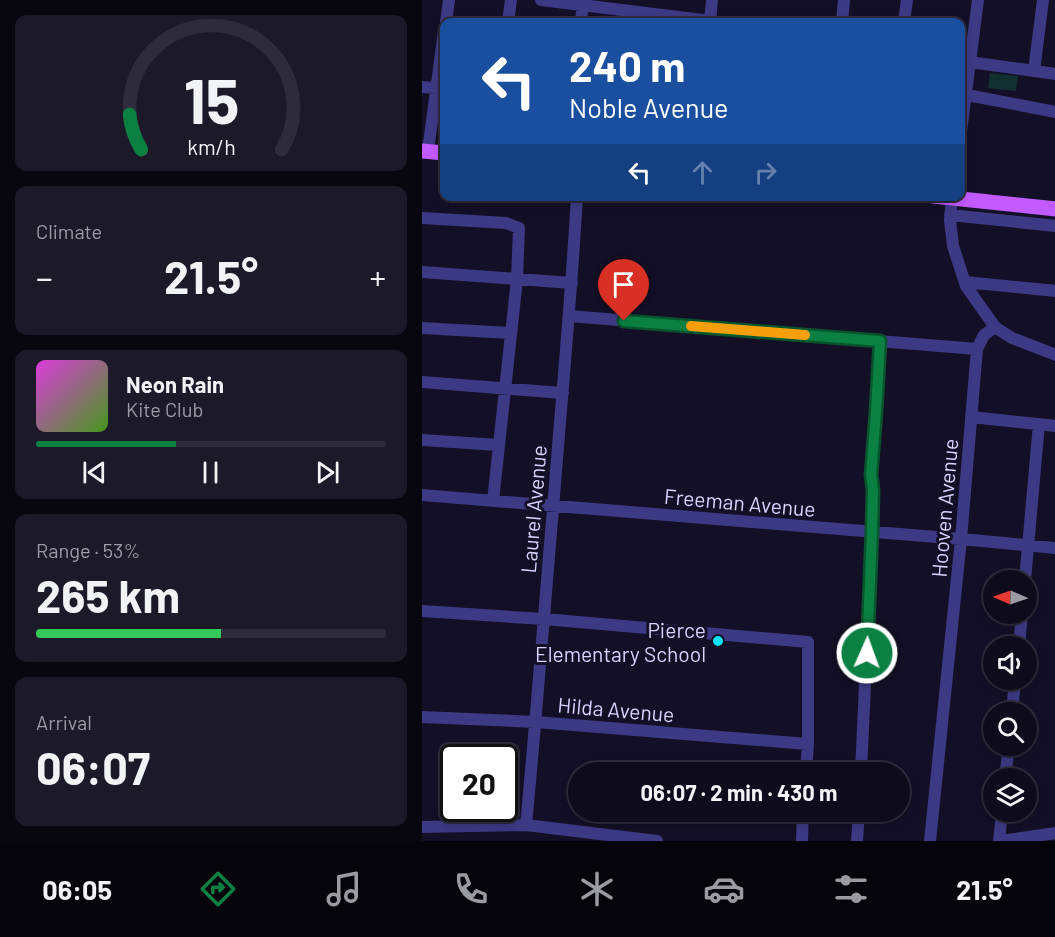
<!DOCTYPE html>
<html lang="en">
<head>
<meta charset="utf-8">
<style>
	:root { --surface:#0e0b1c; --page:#1c1929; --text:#f1f3f6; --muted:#9b9ba3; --line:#2e2b3b; --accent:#0b8043 }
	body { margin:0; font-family:Barlow,sans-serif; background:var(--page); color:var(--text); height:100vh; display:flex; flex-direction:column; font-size:22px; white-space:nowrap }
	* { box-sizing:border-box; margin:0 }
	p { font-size:20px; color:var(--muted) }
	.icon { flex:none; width:33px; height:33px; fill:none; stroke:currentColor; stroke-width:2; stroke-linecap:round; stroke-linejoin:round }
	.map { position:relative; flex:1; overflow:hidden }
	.side { display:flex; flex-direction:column; gap:15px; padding:15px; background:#08060f; width:422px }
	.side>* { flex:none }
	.banner { position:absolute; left:18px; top:18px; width:525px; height:183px; border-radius:12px; box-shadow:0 3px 9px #0003,0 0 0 2px var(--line); background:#1a4fa0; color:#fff; overflow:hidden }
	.needle { width:39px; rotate:272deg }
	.tools { position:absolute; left:561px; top:570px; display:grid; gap:12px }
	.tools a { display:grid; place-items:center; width:54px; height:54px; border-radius:50%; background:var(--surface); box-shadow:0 3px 9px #0003,0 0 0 2px var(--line); font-size:30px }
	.speed { position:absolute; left:18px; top:744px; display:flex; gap:12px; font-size:30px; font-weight:700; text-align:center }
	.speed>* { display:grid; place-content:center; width:78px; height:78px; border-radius:50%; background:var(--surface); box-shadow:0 3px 9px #0003,0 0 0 2px var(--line); line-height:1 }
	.speed .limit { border:3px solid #111; border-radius:9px; background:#fff; color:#111 }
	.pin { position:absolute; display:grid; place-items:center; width:51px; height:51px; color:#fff; margin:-62px -26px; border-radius:50% 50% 50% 0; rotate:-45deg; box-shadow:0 0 6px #0007 }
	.pin .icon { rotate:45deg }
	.me { position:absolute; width:66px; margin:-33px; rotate:2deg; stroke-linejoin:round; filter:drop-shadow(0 0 4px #0008) }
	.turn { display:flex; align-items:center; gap:21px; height:126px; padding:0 30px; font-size:27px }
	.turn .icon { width:78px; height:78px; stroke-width:2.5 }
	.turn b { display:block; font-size:42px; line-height:51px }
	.lanes { display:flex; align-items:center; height:57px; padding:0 30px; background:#0003; justify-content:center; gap:30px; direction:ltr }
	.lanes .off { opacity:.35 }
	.big { font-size:45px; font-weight:700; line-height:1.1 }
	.side .tile { flex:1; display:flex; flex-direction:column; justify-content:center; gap:9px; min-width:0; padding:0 21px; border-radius:12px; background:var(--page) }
	.side .dial { align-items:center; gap:0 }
	.dial svg { height:156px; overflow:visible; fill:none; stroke:var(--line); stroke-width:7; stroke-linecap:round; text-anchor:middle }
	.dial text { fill:var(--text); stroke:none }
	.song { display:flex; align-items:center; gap:18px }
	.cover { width:72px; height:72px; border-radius:9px; background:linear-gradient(135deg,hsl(300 70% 55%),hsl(100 70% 35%)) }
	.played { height:6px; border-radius:3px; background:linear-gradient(90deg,var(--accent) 40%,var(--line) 40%) }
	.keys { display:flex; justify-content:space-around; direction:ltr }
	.heat { display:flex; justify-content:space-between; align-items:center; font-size:33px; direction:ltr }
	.charge { height:9px; border-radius:4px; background:linear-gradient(90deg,#34c759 53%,var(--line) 0) }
	.trip { position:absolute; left:146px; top:762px; width:342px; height:60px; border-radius:30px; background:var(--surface); box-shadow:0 3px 9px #0003,0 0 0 2px var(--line); font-weight:700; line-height:60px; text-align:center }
	.tab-bar { display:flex; height:96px; justify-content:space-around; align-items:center; background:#06040b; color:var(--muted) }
	.tab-bar .icon { width:42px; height:42px }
	.tab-bar .current { color:var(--accent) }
	.tab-bar b { font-size:27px; color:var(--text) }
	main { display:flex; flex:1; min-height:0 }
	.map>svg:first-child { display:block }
	.green { fill:#12302f }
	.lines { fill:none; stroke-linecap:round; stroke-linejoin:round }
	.minor { stroke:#3d3a85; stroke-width:12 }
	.major { stroke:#c25bff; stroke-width:15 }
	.route-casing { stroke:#07532c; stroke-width:15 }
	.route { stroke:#0b8043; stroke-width:10 }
	.slow { stroke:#f59e0b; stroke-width:10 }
	.poi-dot { fill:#00e5ff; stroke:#130f26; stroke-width:2 }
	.labels { text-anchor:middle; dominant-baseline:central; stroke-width:6; stroke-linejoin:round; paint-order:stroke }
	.street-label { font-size:21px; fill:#d9d4ff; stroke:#130f26 }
	.poi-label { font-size:21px; fill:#d9d4ff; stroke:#130f26; text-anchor:end }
</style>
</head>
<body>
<main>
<section class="side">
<div class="tile dial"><svg viewBox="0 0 100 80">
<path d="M14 69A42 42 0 1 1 86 69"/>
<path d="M14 69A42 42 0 0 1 8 51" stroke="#0b8043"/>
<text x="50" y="56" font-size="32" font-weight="700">15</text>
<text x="50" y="72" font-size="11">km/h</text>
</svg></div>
<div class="tile"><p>Climate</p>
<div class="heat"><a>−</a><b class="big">21.5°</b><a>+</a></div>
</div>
<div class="tile">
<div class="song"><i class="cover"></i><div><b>Neon Rain</b><p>Kite Club</p></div></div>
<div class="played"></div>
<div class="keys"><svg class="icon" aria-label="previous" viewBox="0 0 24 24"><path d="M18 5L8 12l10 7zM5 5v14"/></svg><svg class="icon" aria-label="pause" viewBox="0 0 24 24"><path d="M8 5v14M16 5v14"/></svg><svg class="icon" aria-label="next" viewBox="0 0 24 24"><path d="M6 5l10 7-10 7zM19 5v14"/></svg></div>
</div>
<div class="tile"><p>Range · 53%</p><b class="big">265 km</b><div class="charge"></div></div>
<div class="tile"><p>Arrival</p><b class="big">06:07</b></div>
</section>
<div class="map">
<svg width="634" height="841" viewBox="0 0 634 841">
	<rect width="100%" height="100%" fill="#130f26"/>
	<!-- green -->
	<path class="green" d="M568,73L596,76L594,91L566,88Z"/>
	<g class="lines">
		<!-- minor -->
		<path class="minor" d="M119,0L297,22
			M24,22L27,0
			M86,22L89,0
			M159,22L161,0
			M288,22L290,0
			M420,22L422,0
			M482,22L485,0
			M548,62L634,74
			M612,71L621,0
			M0,87L15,88
			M545,95L634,112
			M538,139L556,0
			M6,151L22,31
			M528,215L634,226
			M0,218L84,223L97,228L95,279L71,501
			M0,272L150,283
			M543,282L634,291
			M147,316L555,349
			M573,327L590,338L634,355
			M0,328L89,333
			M0,382L141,393
			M549,417L634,426
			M0,440L76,445
			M0,495L539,539L634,548
			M603,580L617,424
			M0,611L122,619L386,642V744L384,772
			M597,646L600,614
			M590,712L593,680
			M0,717L114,722L386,744
			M439,772L450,532L451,490L449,475L454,412L458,341
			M583,778L587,746
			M104,825C114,720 122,614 131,509C139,405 149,301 155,196
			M0,827L104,825L235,841
			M380,841L381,812
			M435,841L437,812
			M508,841L539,539L555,349L562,335L573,327L544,286L531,246L528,220L530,196
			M577,841L580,812
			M579,841L634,833"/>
		<!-- major -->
		<path class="major" d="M0,151L22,153
			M511,196L634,209"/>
	</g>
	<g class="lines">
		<defs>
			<path id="route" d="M202,321L458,341L454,412L449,475L451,490L450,532L445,653"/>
		</defs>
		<!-- route casing -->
		<use href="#route" class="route-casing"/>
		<!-- route -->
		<use href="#route" class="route"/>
		<!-- slow -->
		<path class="slow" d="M269,326L383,335"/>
	</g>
	<!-- markers -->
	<circle class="poi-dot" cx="296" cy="641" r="6"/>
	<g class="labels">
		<!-- street labels -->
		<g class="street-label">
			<text transform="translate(318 502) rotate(5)">Freeman Avenue</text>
			<text transform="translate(522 508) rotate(-85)">Hooven Avenue</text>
			<text transform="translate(111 509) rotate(-85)">Laurel Avenue</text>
			<text transform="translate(194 709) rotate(5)">Hilda Avenue</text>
		</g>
		<!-- poi labels -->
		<g class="poi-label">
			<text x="284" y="629">Pierce<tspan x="284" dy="24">Elementary School</tspan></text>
		</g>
	</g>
</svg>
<div class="tools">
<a><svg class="needle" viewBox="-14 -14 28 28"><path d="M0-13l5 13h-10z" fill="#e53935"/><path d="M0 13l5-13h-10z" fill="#9b9ba3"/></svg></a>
<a><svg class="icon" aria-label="sound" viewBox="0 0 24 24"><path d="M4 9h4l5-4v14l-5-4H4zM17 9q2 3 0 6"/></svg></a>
<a><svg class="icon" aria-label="search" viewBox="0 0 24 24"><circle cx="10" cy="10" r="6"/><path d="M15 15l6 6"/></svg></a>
<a><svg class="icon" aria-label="layers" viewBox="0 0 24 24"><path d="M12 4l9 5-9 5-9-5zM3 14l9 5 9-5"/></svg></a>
</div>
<div class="speed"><div class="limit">20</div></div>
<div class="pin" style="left:202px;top:321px;background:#d93025"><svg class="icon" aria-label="arrive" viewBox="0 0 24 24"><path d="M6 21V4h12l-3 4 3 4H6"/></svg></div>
<svg class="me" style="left:445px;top:653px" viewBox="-20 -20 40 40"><circle r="17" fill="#0b8043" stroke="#fff" stroke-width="3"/><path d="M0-11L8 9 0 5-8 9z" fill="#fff"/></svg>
<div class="trip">06:07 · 2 min · 430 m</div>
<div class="banner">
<div class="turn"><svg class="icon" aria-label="left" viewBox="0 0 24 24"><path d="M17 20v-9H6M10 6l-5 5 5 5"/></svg><div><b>240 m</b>Noble Avenue</div></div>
<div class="lanes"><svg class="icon" aria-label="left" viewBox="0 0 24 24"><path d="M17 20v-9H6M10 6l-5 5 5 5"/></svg><svg class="icon off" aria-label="ahead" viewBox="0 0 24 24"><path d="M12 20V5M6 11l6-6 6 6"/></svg><svg class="icon off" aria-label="right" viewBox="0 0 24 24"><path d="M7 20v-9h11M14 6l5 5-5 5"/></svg></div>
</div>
</div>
</main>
<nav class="tab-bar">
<b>06:05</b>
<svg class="icon current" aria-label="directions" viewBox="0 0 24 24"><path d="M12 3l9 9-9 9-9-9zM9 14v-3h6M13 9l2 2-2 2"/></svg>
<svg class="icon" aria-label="music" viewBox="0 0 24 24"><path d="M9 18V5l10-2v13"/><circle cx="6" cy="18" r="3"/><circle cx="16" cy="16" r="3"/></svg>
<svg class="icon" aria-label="phone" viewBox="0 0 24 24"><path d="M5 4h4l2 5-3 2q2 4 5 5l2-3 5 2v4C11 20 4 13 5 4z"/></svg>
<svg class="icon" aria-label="climate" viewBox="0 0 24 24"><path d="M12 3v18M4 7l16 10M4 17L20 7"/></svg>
<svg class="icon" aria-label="car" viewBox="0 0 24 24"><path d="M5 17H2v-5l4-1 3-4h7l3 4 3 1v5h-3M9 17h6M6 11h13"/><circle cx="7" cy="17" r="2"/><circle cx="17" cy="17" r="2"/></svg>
<svg class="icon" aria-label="filters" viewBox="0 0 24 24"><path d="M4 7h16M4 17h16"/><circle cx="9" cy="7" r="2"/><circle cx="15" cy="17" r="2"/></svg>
<b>21.5°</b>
</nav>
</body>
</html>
